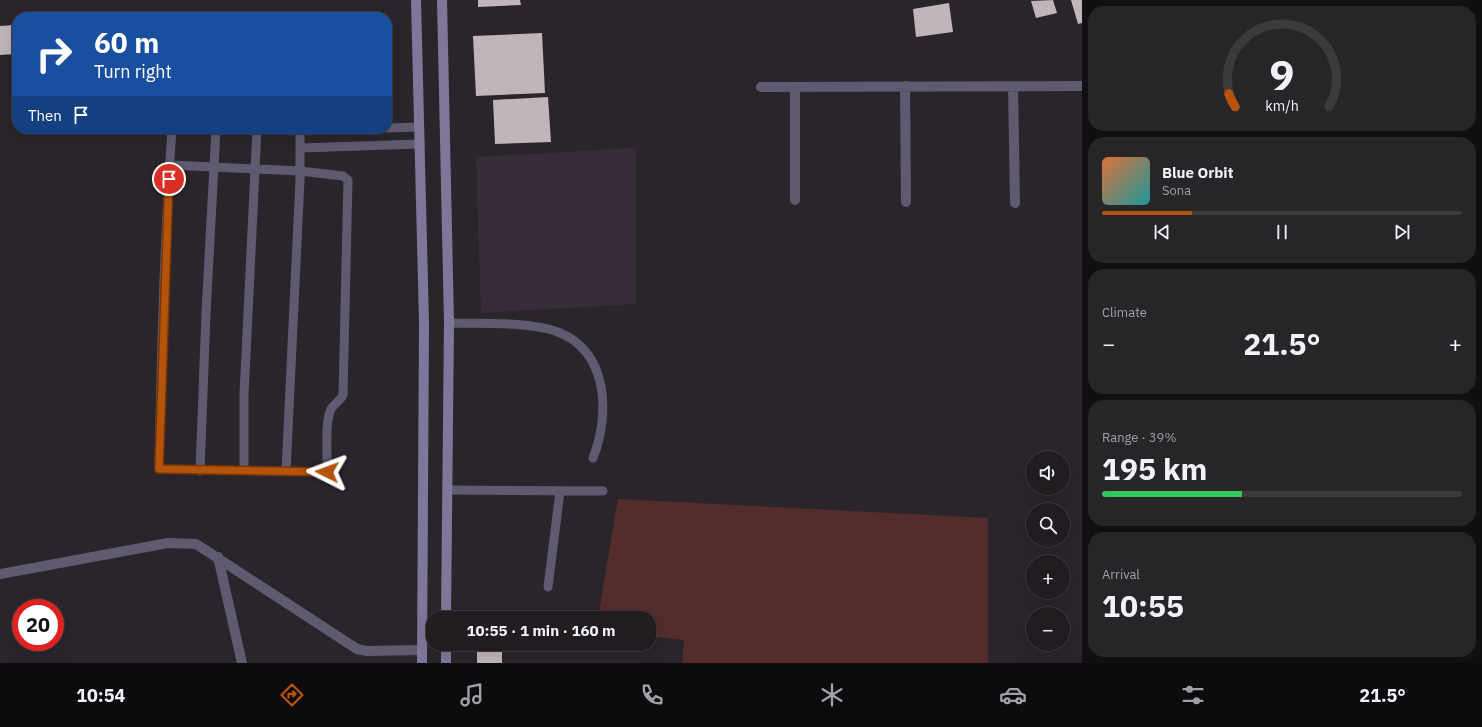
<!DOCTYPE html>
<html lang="en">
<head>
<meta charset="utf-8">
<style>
	:root { --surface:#201c20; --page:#282529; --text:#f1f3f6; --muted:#a2a1a5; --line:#3d3a3e; --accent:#b45309 }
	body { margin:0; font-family:"IBM Plex Sans",sans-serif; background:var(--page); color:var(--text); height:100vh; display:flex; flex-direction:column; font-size:15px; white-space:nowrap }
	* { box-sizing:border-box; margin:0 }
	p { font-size:13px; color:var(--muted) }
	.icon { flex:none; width:22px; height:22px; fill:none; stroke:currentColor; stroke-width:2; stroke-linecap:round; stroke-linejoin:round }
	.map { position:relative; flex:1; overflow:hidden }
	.drawer { display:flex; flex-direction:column; gap:6px; padding:6px; background:#120f12; width:400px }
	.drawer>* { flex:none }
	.banner { position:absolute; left:12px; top:12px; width:380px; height:122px; border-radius:16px; box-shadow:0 4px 16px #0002,0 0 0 1px var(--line); background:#1a4fa0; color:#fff; overflow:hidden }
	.fabs { position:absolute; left:1026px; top:451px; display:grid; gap:8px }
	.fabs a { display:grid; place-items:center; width:44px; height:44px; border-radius:50%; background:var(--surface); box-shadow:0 4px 16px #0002,0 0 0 1px var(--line); font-size:20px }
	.speed { position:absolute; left:12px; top:599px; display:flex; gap:8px; font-size:20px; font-weight:700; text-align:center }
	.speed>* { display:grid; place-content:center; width:52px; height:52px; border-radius:50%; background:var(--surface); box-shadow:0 4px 16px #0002,0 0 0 1px var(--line); line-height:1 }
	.speed .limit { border:6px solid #d22; background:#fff; color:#111 }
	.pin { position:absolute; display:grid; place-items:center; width:34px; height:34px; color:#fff; margin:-17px; border:2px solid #fff; border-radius:50%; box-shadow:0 1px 4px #0007 }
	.me { position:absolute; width:44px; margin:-22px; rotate:273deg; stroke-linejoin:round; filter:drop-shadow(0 0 3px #0008) }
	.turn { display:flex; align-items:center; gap:14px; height:84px; padding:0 16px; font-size:18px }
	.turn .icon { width:52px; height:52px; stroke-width:2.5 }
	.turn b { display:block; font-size:28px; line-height:34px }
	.then { display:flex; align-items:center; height:38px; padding:0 16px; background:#0003; gap:8px; font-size:15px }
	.big { font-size:30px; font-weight:700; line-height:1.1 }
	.drawer .tile { flex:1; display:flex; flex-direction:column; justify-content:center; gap:6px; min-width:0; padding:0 14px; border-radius:16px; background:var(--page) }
	.drawer .dial { align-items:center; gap:0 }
	.dial svg { height:104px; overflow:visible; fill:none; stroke:var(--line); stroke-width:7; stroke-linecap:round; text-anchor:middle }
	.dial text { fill:var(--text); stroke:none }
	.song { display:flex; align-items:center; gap:12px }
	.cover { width:48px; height:48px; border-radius:6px; background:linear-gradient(135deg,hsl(20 70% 55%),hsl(180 70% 35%)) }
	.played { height:4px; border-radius:2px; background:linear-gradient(90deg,var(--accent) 25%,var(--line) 25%) }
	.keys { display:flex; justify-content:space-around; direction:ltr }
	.heat { display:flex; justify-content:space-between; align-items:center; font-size:22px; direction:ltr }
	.charge { height:6px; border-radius:3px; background:linear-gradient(90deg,#34c759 39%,var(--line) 0) }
	.trip { position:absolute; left:426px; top:611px; width:230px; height:40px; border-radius:16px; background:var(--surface); box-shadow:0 4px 16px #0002,0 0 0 1px var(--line); font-weight:700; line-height:40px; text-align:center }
	.tab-bar { display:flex; height:64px; justify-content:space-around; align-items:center; background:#0d0b0d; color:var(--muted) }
	.tab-bar .icon { width:28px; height:28px }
	.tab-bar .active { color:var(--accent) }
	.tab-bar b { font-size:18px; color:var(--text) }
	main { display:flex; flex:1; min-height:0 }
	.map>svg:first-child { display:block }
	.built { fill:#362d38 }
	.green { fill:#552c2c }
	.building { fill:#c0b5b9 }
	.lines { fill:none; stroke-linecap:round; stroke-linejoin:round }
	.lane { stroke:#5e5b71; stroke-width:9 }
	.street { stroke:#5e5b71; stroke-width:10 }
	.secondary { stroke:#7d789a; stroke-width:10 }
	.route-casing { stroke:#753606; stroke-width:10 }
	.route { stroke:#b45309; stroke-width:7 }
</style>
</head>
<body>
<main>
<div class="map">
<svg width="1082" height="663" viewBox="0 0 1082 663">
	<rect width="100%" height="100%" fill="#2a252b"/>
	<!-- built -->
	<path class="built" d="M636,148V304L481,313L476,157Z"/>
	<!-- green -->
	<path class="green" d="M618,499L988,518V663H682L684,640L649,636V618H598Z"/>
	<!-- building -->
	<path class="building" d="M478,0H520L521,5L478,7Z
		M1053,0L1057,13L1036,18L1031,1Z
		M1071,0H1082V23L1078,24Z
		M949,3L953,32L916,37L913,9Z
		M14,25L16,54L0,55V26Z
		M542,33L545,93L476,96L473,36Z
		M548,97L551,142L495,144L493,100Z
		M477,644H502V663H477Z"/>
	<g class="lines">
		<!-- lane -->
		<path class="lane" d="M387,128L419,127
			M300,148L420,144
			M170,165L300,171L343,176L348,180L343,395C340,401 334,404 331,409C324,425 328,455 327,472L159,469C161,356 164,242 172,129
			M449,323C480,324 529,321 558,332C609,352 610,415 593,458
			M244,470V395L257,129
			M200,471L206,313L216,129
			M286,471L300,180V130L351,129
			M447,490L603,491
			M548,587L560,491"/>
		<!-- street -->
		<path class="street" d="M905,86L906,202
			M1013,86L1015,203
			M761,87L1082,86
			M795,87V200
			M218,557L242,663
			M0,574L168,543L196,544L357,649L367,651L422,650"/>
		<!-- secondary -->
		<path class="secondary" d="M416,0L424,323L422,663
			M442,0L449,323L446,618
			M446,663V644"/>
	</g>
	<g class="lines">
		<defs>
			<path id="route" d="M169,179L159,469L327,472"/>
		</defs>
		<!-- route casing -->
		<use href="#route" class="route-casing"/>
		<!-- route -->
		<use href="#route" class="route"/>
	</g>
</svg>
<div class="fabs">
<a><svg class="icon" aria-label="sound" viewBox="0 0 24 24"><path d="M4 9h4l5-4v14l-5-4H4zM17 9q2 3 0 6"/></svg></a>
<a><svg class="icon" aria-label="search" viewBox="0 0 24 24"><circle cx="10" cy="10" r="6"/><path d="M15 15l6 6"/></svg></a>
<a>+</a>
<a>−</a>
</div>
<div class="speed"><div class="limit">20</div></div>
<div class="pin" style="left:169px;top:179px;background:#d93025"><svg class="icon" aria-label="arrive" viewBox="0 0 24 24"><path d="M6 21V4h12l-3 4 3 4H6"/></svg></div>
<svg class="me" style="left:327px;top:472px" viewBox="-20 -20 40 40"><path d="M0-17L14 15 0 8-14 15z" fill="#b45309" stroke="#fff" stroke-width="4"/></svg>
<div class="trip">10:55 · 1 min · 160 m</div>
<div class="banner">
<div class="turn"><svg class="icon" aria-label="right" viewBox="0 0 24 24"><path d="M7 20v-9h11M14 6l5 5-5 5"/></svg><div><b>60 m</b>Turn right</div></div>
<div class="then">Then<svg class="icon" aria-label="arrive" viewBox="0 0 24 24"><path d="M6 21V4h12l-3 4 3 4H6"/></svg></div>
</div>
</div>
<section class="drawer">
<div class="tile dial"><svg viewBox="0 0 100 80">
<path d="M14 69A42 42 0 1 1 86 69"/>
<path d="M14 69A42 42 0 0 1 9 59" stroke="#b45309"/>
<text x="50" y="56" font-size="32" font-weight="700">9</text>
<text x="50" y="72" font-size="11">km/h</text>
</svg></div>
<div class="tile">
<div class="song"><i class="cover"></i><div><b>Blue Orbit</b><p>Sona</p></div></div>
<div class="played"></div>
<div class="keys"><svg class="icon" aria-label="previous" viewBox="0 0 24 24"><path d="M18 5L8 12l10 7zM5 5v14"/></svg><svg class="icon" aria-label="pause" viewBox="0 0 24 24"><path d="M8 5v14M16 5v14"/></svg><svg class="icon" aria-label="next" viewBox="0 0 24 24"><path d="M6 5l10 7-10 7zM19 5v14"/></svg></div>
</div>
<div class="tile"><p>Climate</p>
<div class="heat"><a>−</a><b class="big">21.5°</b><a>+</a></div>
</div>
<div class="tile"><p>Range · 39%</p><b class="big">195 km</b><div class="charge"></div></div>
<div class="tile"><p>Arrival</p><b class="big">10:55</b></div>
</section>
</main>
<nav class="tab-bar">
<b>10:54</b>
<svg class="icon active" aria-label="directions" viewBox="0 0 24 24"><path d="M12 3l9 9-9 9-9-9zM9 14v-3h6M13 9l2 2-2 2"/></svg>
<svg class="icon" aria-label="music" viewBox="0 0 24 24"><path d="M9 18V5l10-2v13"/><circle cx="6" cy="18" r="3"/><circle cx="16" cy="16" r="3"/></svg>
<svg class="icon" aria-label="phone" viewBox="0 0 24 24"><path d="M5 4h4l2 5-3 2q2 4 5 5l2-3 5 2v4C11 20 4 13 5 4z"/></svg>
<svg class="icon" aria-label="climate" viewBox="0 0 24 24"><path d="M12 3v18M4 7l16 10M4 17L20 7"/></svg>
<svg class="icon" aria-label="car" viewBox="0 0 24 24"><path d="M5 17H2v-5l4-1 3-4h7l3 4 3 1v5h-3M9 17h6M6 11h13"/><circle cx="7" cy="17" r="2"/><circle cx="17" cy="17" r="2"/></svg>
<svg class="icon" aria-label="filters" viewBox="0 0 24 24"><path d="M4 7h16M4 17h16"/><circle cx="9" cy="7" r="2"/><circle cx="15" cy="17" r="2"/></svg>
<b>21.5°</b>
</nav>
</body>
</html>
